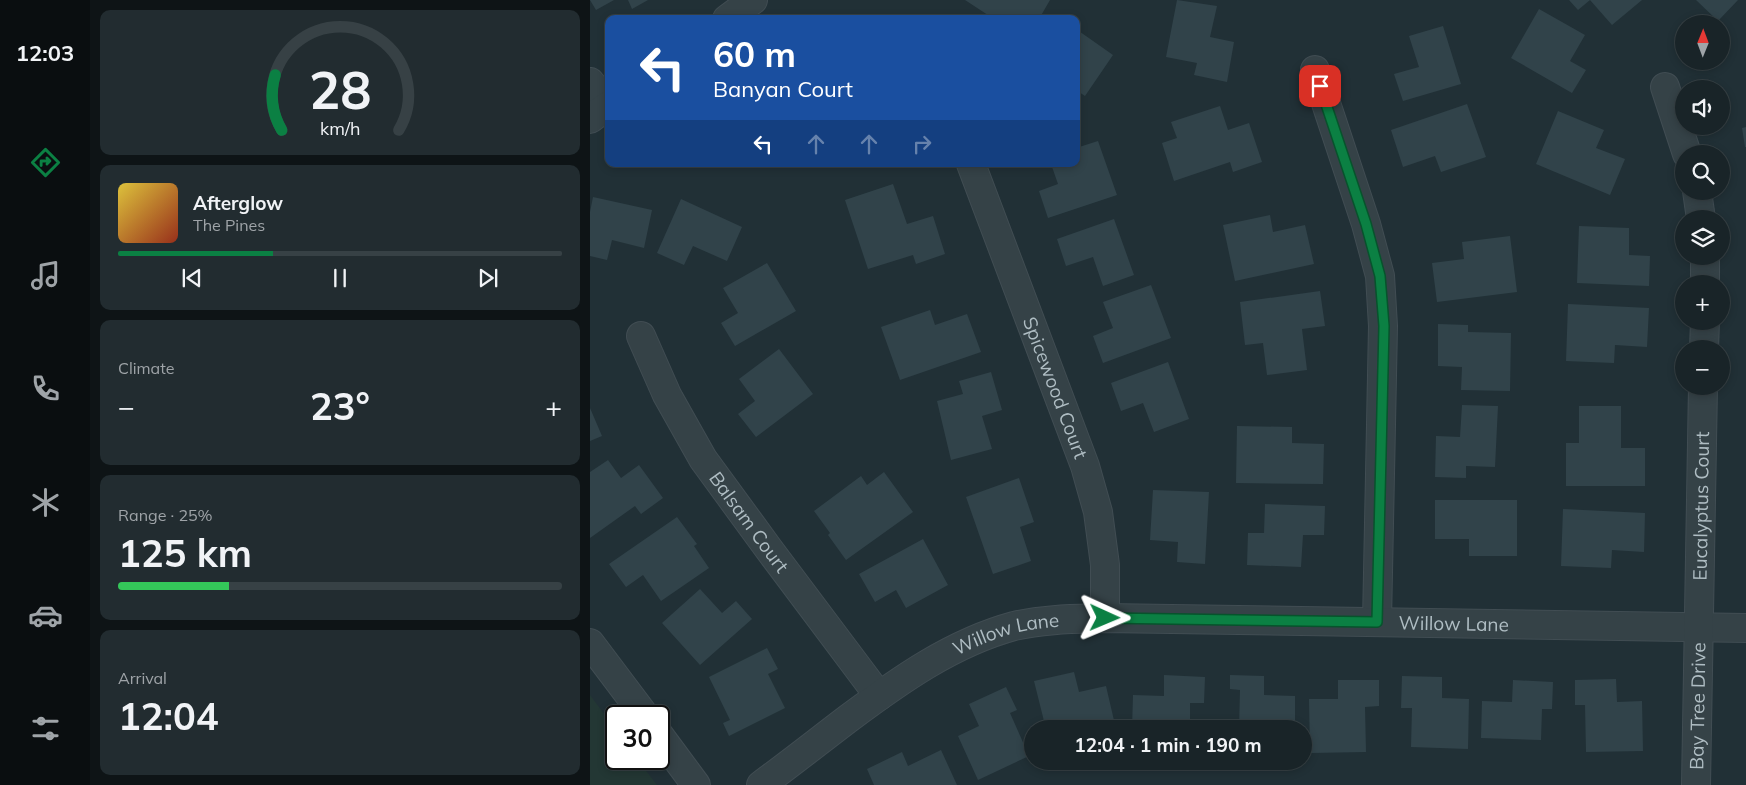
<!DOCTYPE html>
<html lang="en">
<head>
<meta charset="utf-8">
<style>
	:root { --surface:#192428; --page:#222c30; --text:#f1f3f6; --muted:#9fa4a8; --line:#374145; --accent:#0b8043 }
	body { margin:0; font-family:Mulish,sans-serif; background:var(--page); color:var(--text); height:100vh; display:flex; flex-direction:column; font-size:19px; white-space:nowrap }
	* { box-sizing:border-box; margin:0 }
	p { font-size:16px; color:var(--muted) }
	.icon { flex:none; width:28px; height:28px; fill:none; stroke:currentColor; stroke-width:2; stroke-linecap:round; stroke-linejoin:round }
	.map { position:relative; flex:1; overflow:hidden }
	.details { display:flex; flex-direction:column; gap:10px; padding:10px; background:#0e1416; width:500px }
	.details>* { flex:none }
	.hud { position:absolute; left:15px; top:15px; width:475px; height:152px; border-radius:10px; box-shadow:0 2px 8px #0003,0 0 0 1px var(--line); background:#1a4fa0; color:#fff; overflow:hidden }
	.needle { width:32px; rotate:1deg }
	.fabs { position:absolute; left:1085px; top:15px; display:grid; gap:10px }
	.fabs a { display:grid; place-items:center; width:55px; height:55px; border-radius:50%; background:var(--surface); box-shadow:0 2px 8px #0003,0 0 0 1px var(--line); font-size:25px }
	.speed { position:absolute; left:15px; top:705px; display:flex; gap:10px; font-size:25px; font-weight:700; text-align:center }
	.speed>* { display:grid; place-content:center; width:65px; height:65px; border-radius:50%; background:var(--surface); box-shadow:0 2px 8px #0003,0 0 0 1px var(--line); line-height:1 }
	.speed .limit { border:2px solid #111; border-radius:8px; background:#fff; color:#111 }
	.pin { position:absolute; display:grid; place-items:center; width:42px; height:42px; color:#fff; margin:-21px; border-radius:10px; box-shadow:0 2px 8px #0006 }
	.me { position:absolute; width:55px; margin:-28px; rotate:91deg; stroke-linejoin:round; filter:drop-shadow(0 0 4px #0008) }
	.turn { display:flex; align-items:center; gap:18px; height:105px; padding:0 25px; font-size:22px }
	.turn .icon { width:65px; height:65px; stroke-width:2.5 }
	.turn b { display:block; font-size:35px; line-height:42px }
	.lanes { display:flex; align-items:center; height:48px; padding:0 25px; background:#0003; justify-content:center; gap:25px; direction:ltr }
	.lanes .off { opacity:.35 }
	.big { font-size:38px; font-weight:700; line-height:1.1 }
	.details .widget { flex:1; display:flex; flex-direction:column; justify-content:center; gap:8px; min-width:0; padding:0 18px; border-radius:10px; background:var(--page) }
	.details .dial { align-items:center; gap:0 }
	.dial svg { height:130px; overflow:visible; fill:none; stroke:var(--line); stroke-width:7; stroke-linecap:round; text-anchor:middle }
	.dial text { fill:var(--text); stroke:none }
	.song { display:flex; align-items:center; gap:15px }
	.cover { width:60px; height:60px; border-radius:8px; background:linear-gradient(135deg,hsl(50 70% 55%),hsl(10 70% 35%)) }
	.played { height:5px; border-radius:2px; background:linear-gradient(90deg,var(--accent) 35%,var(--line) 35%) }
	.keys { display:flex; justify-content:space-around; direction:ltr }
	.heat { display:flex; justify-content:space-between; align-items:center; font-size:28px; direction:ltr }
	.charge { height:8px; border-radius:4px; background:linear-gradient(90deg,#34c759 25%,var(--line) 0) }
	.trip { position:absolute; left:434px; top:720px; width:288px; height:50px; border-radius:25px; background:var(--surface); box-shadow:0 2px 8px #0003,0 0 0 1px var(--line); font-weight:700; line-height:50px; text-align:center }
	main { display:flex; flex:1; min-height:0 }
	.dock { display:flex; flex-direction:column; width:90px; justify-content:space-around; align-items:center; background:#0a0e10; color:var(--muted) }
	.dock .icon { width:35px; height:35px }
	.dock .active { color:var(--accent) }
	.dock b { font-size:22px; color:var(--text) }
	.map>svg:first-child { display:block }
	.green { fill:#233734 }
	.building { fill:#31434a }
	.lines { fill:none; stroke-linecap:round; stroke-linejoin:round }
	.street-casing { stroke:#414d53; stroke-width:30 }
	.street { stroke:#354247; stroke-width:28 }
	.route-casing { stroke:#07532c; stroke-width:12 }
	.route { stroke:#0b8043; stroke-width:9 }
	.labels { text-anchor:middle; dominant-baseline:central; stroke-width:5; stroke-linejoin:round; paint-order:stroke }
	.street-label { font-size:19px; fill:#afbdc3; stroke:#1a262b }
</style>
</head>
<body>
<main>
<nav class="dock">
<b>12:03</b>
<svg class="icon active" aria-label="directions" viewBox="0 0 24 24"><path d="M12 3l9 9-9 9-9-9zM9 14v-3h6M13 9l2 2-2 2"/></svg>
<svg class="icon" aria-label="music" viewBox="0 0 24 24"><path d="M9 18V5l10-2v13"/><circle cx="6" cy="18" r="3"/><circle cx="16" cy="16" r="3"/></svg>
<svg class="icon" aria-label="phone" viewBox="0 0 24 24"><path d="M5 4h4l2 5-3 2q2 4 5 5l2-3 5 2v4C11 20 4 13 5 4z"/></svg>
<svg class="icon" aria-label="climate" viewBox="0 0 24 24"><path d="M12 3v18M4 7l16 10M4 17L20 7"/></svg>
<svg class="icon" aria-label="car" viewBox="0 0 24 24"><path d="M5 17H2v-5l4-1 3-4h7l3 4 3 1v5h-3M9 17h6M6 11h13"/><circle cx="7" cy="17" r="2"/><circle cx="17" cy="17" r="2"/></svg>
<svg class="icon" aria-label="filters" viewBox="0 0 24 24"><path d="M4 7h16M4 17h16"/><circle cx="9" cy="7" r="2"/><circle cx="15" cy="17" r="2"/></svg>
</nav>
<section class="details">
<div class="widget dial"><svg viewBox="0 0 100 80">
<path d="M14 69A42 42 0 1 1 86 69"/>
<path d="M14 69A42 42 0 0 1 10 35" stroke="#0b8043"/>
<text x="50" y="56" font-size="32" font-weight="700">28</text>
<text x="50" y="72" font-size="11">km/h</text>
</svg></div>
<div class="widget">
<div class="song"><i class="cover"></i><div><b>Afterglow</b><p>The Pines</p></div></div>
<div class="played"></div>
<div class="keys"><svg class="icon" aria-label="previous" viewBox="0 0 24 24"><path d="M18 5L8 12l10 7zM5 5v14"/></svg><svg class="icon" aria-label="pause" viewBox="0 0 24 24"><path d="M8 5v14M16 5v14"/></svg><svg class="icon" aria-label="next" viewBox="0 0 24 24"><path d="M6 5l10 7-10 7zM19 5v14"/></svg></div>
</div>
<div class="widget"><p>Climate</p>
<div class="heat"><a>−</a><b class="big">23°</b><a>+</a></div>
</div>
<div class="widget"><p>Range · 25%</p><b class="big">125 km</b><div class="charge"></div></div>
<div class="widget"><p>Arrival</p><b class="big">12:04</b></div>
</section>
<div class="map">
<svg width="1156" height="785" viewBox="0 0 1156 785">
	<rect width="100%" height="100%" fill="#213036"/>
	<!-- green -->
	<path class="green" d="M0,695L26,730V759H47L67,785H0Z"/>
	<!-- building -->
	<path class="building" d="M0,0H24L6,10Z
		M38,0H58L42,9Z
		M375,0H460L449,19H404Z
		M587,0L627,6L620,37L644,42L637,82L604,75L607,63L576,57Z
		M979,0H1052L1022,25L1000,0L988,10Z
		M1106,0H1148L1128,21Z
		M949,9L995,35L980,61L996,70L982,93L921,58Z
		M853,26L871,84L813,101L804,74L829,67L819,36Z
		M486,29L523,55L495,96L486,90Z
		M877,104L896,157L851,172L845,156L813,167L801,130Z
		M630,106L638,130L659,123L672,162L643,172L640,162L584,181L572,143L587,138L581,122Z
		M968,111L1014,130L1006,148L1035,159L1020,195L946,164Z
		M1156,127V147H1155L1152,128Z
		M508,141L527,195L458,218L449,191L468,184L461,164H486V148Z
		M303,184L317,224L343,216L355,254L326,264L323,255L278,269L255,200Z
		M3,197L62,210L54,248L22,240L17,260L0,256V212Z
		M91,199L152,227L137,261L103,246L94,265L67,253Z
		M680,215L683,232L715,225L724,264L645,281L633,225Z
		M524,219L544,275L513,286L503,257L476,266L467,239Z
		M989,226L1039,228V255L1060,256L1059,286L987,283Z
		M920,236L927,292L847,302L842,263L874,259L872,242Z
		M177,263L206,311L145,346L131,323L148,313L133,288Z
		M561,285L581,338L513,363L503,336L523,328L513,302Z
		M730,291L735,326L712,329L717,370L677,375L673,343L655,345L650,302Z
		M978,304L1059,308L1057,347L1025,345L1024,363L976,361Z
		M340,310L345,325L377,314L391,352L310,380L291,327Z
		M848,324L878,325V332L921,333L920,391L871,390L872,367L848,366Z
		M189,349L223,394L166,437L148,414L165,401L149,379Z
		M578,362L599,419L564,432L553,403L531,411L521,383Z
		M401,372L412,410L392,416L402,449L361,460L347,401L373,394L369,381Z
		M872,405L908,406L905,467L876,466V478L845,477L846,436L870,437Z
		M989,406H1031V448H1055V486H976V443H989Z
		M0,408L12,436L0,441Z
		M647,426L702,427V443L734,444L733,484L646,483Z
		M18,460L31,478L49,465L73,498L51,514L45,506L0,538V472Z
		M294,472L323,512L256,560L238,535L240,533L224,511L271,476L277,485Z
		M429,478L444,522L430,527L441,561L403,574L376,497Z
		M563,490L619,492L615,564L587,562L588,542L560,540Z
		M845,500H927V556H879V539H845Z
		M675,504L735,506L734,535H713L711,567L657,565L658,533H674Z
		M973,509L1055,513L1054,552L1022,550L1021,568L971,566Z
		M87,517L107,544L104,546L119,568L71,601L53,575L36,587L19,564Z
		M333,539L358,585L316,608L306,590L285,602L269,574Z
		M110,589L132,613L146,601L162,619L110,665L72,623Z
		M177,648L188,669L178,674L195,708L139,736L133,723L140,720L119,677Z
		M484,672L489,692L516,686L526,729H471V727L456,729L444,681Z
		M574,675L615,677L614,703H600V729H542L543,695L574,696Z
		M640,675L674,676V695L705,696V729H649L650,690L640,689Z
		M812,676L852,677V698L879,699L878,749L821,747L822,708H811Z
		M1026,679L1027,702L1052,701L1053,751L996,752L995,705H985V680Z
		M748,680H789V706L775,707L776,752L720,753L719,699H748Z
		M923,680L963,682L962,709H952L951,740L891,738L892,701L922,702Z
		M416,687L427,710L420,713L439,756L388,780L368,736L389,726L379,704Z
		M351,750L367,785H284L277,769L312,752L318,766Z"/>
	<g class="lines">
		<defs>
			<g id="street">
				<path d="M137,19L163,0"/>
				<path d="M725,70L776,224L790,276L793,326L787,622"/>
				<path d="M0,82L19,105"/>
				<path d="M1075,87L1097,154"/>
				<path d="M0,119L19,105"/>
				<path id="s1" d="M381,164L495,466L508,512L515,565V618"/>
				<path d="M1107,191L1111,219"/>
				<path d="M1115,256V284"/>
				<path id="s2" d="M51,336L77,395L113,459L178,548L289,696"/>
				<path d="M1114,349L1115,321"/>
				<path d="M0,643L55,716"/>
				<path d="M69,735L106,785"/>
				<path id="s3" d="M171,785C201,763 230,740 259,718C310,680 362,643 424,626C454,619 485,619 515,618L1156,628"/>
				<path id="s4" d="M1106,785L1113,386"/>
			</g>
		</defs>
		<!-- street casing -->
		<use href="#street" class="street-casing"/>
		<!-- street -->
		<use href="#street" class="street"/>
	</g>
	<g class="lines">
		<defs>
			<path id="route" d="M515,618L787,622L794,326L790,276L776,224L730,86"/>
		</defs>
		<!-- route casing -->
		<use href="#route" class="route-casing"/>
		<!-- route -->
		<use href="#route" class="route"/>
	</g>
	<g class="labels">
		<!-- street labels -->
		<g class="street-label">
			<text stroke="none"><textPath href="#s1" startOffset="239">Spicewood Court</textPath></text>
			<text stroke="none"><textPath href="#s4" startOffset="279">Eucalyptus Court</textPath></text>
			<text stroke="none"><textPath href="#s2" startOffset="216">Balsam Court</textPath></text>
			<text stroke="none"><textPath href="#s3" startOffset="741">Willow Lane</textPath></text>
			<text stroke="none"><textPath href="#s3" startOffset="291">Willow Lane</textPath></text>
			<text stroke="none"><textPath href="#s4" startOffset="79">Bay Tree Drive</textPath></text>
		</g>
	</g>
</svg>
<div class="fabs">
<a><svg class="needle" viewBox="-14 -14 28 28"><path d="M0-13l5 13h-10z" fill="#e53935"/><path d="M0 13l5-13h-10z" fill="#9fa4a8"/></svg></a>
<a><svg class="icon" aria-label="sound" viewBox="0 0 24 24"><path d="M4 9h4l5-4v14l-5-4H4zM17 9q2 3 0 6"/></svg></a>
<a><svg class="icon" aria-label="search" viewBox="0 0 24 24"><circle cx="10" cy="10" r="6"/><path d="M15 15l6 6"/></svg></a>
<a><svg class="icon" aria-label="layers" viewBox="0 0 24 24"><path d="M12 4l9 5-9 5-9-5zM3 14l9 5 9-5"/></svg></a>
<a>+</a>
<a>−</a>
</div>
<div class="speed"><div class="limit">30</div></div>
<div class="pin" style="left:730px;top:86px;background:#d93025"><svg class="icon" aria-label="arrive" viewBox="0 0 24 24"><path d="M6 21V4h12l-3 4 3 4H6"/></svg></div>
<svg class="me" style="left:515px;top:618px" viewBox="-20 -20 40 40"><path d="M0-17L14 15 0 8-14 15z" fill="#0b8043" stroke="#fff" stroke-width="4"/></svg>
<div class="trip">12:04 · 1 min · 190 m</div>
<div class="hud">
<div class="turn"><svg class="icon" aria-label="left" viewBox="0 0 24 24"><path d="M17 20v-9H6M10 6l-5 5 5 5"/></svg><div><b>60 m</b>Banyan Court</div></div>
<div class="lanes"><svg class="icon" aria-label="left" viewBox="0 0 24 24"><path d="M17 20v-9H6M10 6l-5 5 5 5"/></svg><svg class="icon off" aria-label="ahead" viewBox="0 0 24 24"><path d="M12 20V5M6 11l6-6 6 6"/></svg><svg class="icon off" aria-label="ahead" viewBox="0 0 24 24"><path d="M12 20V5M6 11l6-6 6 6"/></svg><svg class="icon off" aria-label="right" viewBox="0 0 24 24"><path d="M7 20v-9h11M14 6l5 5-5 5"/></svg></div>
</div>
</div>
</main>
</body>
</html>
